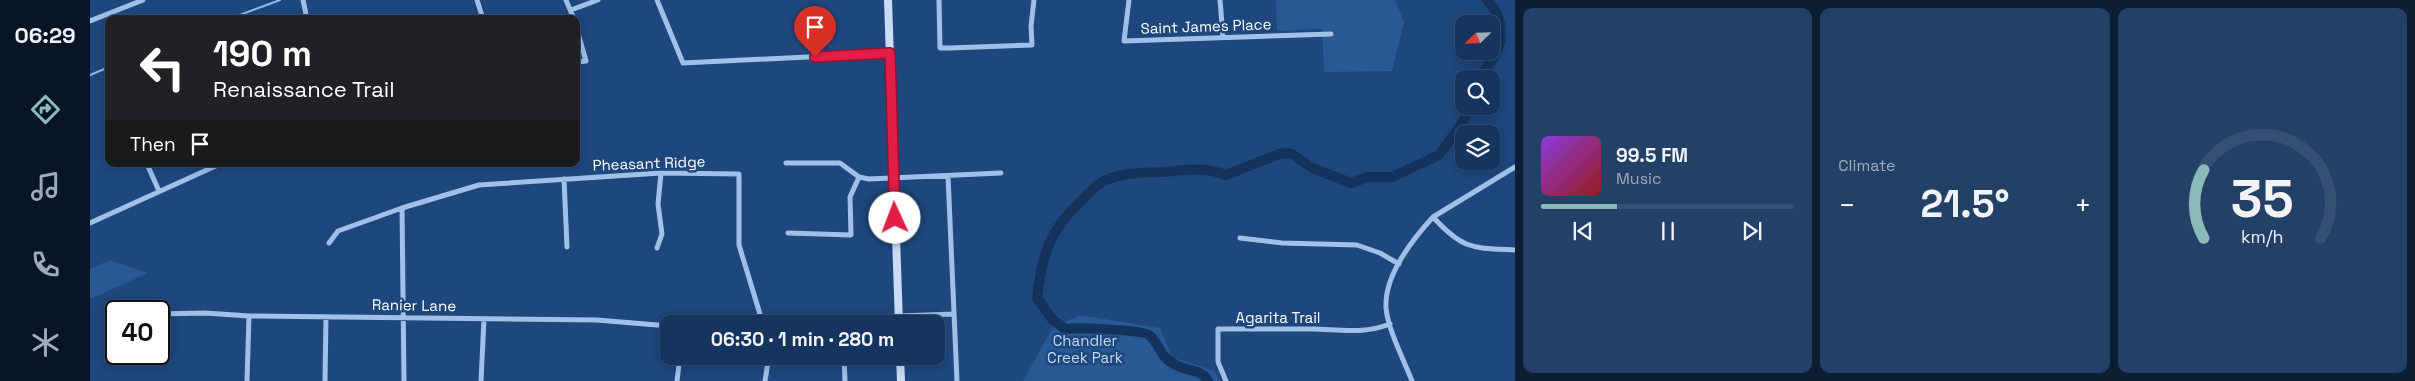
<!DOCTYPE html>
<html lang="en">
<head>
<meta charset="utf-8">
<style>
	:root { --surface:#16355e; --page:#234067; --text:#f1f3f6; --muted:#9eabbc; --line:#355073; --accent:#8bbbb9 }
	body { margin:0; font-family:"Space Grotesk",sans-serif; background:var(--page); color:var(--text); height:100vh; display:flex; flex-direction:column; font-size:19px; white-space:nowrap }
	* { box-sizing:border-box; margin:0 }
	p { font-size:16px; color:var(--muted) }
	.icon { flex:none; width:28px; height:28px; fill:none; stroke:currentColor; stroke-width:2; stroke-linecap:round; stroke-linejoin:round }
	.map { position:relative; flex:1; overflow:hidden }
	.panel { display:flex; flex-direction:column; gap:8px; padding:8px; background:#0c1d34; width:900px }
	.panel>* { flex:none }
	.guide { position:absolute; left:15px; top:15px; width:475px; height:152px; border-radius:10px; box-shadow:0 2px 12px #0003,0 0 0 1px var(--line); background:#202124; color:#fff; overflow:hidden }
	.needle { width:32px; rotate:247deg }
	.tools { position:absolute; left:1365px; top:15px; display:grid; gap:10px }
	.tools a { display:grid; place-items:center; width:45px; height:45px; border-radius:10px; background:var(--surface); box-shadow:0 2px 12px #0003,0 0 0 1px var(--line); font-size:25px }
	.speed { position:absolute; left:15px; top:300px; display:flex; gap:10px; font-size:25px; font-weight:700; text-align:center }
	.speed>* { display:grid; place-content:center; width:65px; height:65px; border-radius:50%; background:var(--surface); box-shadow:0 2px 12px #0003,0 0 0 1px var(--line); line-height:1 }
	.speed .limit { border:2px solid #111; border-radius:8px; background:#fff; color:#111 }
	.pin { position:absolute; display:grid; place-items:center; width:42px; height:42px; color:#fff; margin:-51px -21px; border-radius:50% 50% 50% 0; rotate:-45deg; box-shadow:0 0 5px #0007 }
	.pin .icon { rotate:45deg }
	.me { position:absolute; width:55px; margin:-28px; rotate:358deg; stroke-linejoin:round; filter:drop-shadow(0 0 4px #0008) }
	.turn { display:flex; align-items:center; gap:18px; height:105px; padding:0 25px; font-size:22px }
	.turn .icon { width:65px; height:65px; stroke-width:2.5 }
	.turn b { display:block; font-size:35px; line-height:42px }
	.then { display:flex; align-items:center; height:48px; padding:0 25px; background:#0003; gap:10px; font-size:19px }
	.big { font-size:38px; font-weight:700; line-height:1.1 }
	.panel .tile { flex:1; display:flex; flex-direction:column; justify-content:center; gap:8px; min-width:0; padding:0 18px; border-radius:10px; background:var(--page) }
	.panel .dial { align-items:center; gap:0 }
	.dial svg { height:130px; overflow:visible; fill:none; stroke:var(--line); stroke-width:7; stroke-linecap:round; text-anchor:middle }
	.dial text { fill:var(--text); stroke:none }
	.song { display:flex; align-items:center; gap:15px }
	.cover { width:60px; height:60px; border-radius:8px; background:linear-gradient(135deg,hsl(270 70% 55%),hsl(0 70% 35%)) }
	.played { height:5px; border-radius:2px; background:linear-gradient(90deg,var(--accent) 30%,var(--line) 30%) }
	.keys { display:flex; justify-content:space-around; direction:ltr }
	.heat { display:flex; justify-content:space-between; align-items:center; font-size:28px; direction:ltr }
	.panel .tiles { flex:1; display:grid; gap:8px; grid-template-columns:repeat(3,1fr) }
	.trip { position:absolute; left:570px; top:315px; width:285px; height:50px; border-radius:10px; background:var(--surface); box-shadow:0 2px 12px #0003,0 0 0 1px var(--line); font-weight:700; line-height:50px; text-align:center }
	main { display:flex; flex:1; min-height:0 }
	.tab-bar { display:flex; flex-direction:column; width:90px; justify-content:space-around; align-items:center; background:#091526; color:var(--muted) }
	.tab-bar .icon { width:35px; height:35px }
	.tab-bar .on { color:var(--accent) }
	.tab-bar b { font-size:22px; color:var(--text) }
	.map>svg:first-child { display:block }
	.green { fill:#285995 }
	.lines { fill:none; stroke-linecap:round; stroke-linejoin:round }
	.stream { stroke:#94bbe9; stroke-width:2 }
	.river { stroke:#14335c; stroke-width:10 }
	.street { stroke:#a0c0e7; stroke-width:5 }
	.secondary { stroke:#cbddf6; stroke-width:8 }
	.route-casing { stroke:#92132f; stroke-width:12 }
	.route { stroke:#e11d48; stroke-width:9 }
	.labels { text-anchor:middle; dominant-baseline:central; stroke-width:5; stroke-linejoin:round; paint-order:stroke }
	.street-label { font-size:15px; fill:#fff; stroke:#1e477d }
	.park-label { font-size:15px; fill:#c4dbf6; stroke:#1e477d }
</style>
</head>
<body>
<main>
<nav class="tab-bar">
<b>06:29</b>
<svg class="icon on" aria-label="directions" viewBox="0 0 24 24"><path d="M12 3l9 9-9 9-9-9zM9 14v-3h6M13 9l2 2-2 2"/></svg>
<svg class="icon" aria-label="music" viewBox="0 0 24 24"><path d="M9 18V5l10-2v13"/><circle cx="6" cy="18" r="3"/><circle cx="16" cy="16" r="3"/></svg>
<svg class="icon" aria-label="phone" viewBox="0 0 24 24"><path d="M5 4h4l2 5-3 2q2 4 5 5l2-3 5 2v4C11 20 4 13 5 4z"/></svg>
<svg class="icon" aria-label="climate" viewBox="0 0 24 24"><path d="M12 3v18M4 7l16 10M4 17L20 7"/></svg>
</nav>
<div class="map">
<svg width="1425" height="381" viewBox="0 0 1425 381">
	<rect width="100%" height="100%" fill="#1e477d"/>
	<!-- green -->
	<path class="green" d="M1186,0H1305L1314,22L1302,71L1234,72L1232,29L1187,31Z
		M20,260L58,273L0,299V269Z
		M989,315L1070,328L1082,357L1125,371L1129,381H933L962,329Z"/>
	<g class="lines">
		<!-- stream -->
		<path class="stream" d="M139,19L190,0
			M0,75L19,67"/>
		<!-- river -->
		<path class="river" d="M1390,79C1394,69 1403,61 1407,51C1414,33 1411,13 1397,0
			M1118,381C1113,370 1098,371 1088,366C1068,357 1072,346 1059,335C1053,330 985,327 975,329L962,319L947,298C952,255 959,230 992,200C998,194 1005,186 1012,182C1030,172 1052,173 1072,172C1099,170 1111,166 1136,175L1192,153L1202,154L1222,168L1261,183L1278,177H1302L1349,155L1373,122L1380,106"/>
		<!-- street -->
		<path class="street" d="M213,0L217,19
			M387,0L393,19
			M476,0L484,19
			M567,0L593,63L800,53
			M849,0L850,48H860L942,45L941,26L944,0
			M1039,0L1034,41L1241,34
			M1130,0L1133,37
			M481,10L508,0
			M0,21L53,0
			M486,26L496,61L486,62
			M696,163H750L769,177L779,179L911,173
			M57,164L69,191
			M858,176L867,381
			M474,179L477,247
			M312,208L314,381
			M1343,217C1373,250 1383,248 1425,250
			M0,223L130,164
			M698,233L761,235L760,197L769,177
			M1150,238L1192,243L1267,245L1290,253L1309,264
			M239,243L248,231L312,208L389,185L571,173L649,174V245L673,324
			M567,248L572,234L568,204L571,173
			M69,314L115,313L159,316L507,320L579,326
			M809,316L864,314
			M701,324H714
			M25,340L26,339
			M754,356L755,381
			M157,381L159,316
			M235,381L236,317
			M391,381L394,319
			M587,381L590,356
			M675,381L679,356
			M1136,381L1128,362V329C1160,329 1192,329 1224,329C1252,330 1274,334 1300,324
			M1322,381C1314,360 1298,330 1296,308C1294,275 1322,240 1343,217L1425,167"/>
		<!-- secondary -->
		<path class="secondary" d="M798,0L809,324
			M810,356L811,381"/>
	</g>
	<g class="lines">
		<defs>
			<path id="route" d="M725,57L800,53L805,218"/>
		</defs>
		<!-- route casing -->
		<use href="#route" class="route-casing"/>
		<!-- route -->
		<use href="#route" class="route"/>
	</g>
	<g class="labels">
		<!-- street labels -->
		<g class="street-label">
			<text transform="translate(1116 26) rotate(-2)">Saint James Place</text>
			<text transform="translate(559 163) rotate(-2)">Pheasant Ridge</text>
			<text transform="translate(324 305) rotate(1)">Ranier Lane</text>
			<text x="1188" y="317">Agarita Trail</text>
		</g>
		<!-- park labels -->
		<g class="park-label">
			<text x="995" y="340">Chandler<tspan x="995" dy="17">Creek Park</tspan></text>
		</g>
	</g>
</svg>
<div class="tools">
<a><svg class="needle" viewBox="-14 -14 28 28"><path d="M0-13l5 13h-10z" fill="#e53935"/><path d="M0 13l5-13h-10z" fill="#9eabbc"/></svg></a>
<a><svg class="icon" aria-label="search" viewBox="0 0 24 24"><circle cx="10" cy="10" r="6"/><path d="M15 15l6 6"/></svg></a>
<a><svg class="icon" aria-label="layers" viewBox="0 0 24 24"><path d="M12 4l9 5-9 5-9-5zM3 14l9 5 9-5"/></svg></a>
</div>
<div class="speed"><div class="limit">40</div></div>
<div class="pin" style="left:725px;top:57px;background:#d93025"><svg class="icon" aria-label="arrive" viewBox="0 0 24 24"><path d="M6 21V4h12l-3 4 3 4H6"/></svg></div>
<svg class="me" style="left:805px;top:218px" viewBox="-20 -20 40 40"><circle r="19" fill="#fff"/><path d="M0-13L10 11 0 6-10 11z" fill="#e11d48"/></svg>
<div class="trip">06:30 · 1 min · 280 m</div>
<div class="guide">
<div class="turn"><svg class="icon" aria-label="left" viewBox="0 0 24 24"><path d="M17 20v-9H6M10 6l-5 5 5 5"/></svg><div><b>190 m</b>Renaissance Trail</div></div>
<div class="then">Then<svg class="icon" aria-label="arrive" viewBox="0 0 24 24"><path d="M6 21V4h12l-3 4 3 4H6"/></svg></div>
</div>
</div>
<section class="panel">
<div class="tiles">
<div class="tile">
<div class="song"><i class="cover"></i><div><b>99.5 FM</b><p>Music</p></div></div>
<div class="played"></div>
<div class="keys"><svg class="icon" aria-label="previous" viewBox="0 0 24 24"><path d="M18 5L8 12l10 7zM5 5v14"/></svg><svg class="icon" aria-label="pause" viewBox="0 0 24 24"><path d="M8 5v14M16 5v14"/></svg><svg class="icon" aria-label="next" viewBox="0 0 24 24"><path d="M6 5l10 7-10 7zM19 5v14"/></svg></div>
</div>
<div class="tile"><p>Climate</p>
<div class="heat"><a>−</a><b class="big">21.5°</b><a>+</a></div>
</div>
<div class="tile dial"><svg viewBox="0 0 100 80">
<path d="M14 69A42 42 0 1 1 86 69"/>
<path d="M14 69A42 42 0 0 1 14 27" stroke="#8bbbb9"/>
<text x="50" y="56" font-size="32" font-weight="700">35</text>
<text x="50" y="72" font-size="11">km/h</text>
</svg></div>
</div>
</section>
</main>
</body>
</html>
